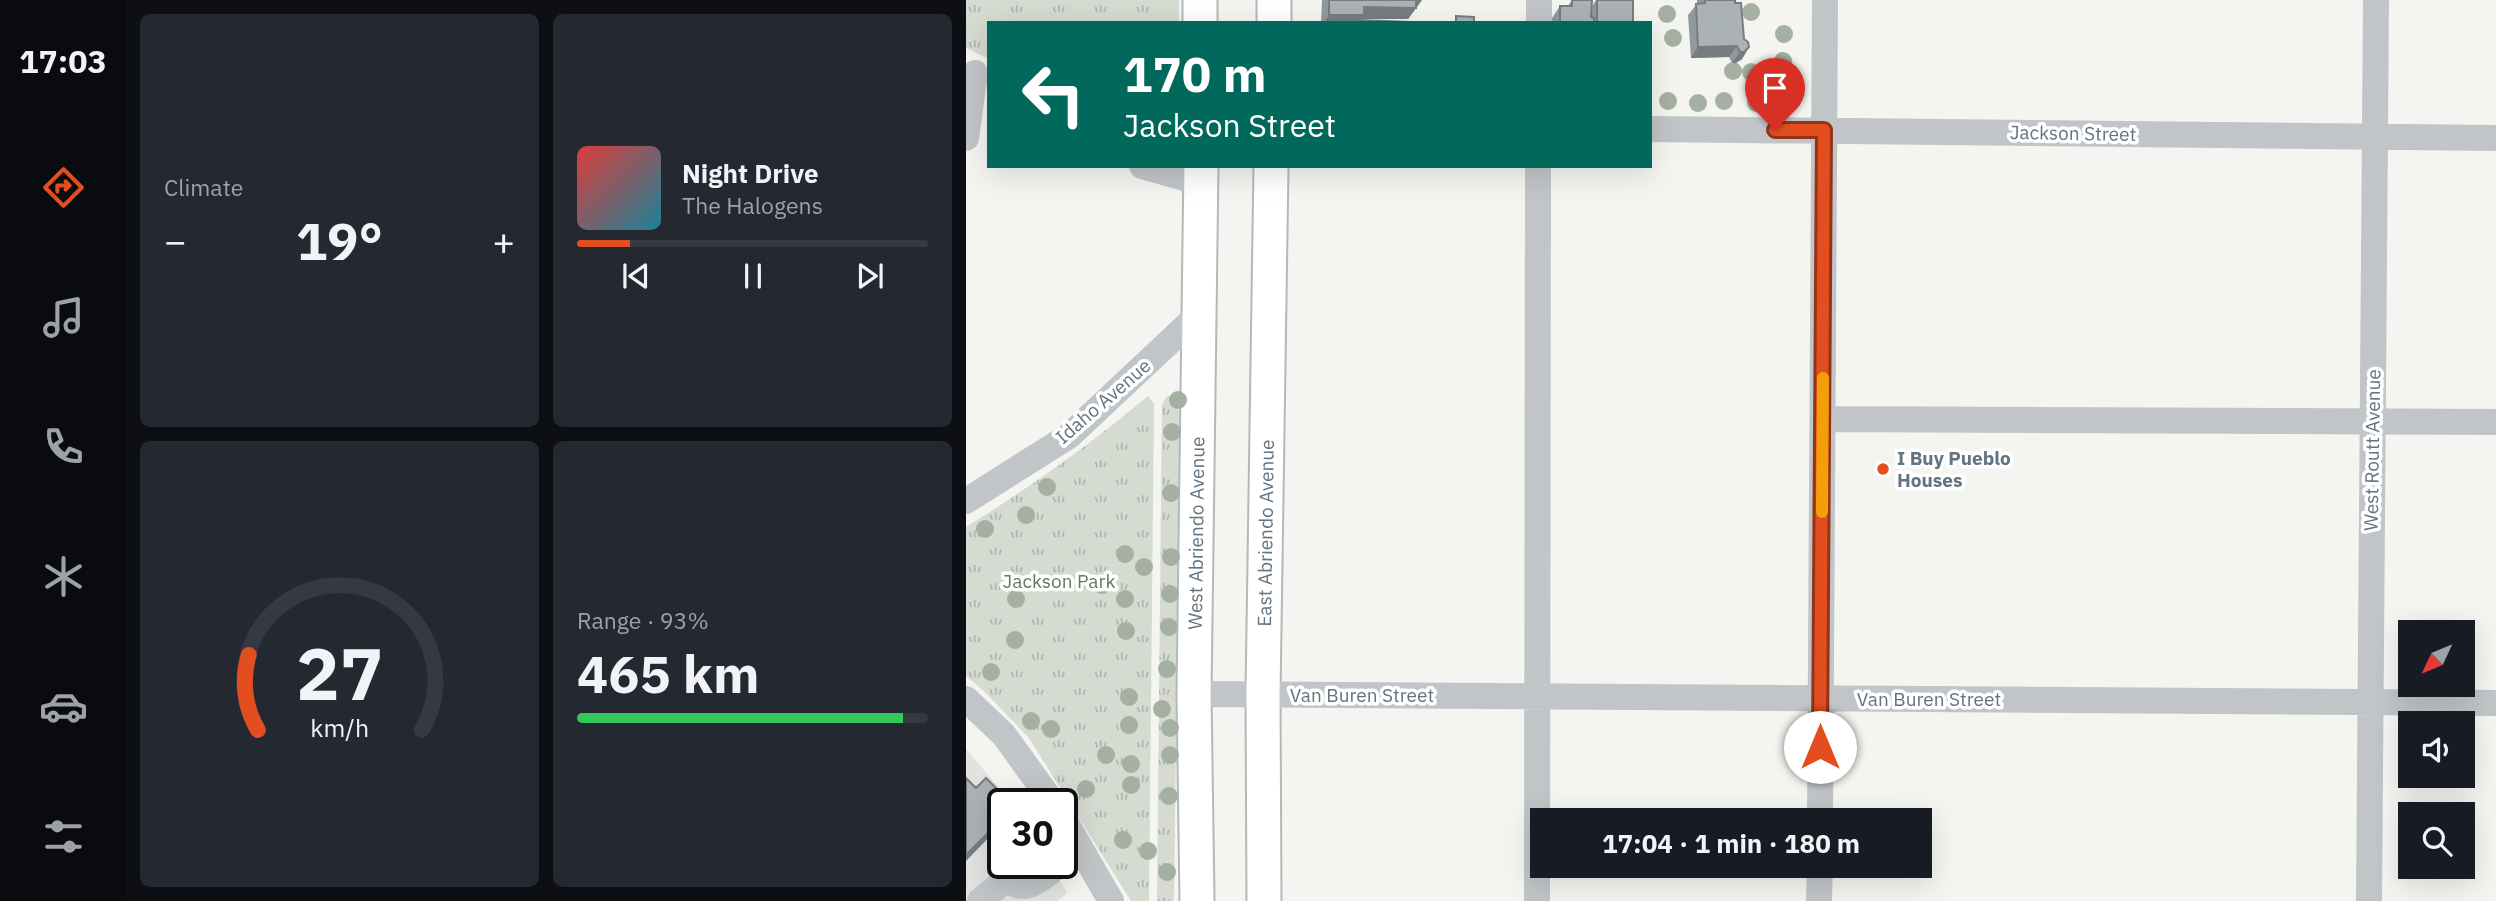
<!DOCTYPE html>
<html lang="en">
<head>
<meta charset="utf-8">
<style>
	:root { --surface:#171b24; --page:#242831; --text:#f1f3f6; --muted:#9ea1a6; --line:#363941; --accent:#e34e21 }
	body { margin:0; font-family:"IBM Plex Sans",sans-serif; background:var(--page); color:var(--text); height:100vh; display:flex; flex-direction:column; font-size:26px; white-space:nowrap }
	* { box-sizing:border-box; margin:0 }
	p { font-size:23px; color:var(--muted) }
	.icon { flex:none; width:38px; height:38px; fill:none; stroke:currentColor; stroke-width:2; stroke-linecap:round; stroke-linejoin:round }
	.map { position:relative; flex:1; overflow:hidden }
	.panel { display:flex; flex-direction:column; gap:14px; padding:14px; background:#0d0f14; width:840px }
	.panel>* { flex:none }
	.guide { position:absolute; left:21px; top:21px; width:665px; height:147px; border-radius:0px; box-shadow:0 7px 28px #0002; background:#00695c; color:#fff; overflow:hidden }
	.needle { width:46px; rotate:226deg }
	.buttons { position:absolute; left:1432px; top:620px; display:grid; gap:14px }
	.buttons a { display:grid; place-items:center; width:77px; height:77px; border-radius:0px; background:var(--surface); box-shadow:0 7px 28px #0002; font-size:35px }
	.speed { position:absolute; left:21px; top:788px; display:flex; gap:14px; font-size:35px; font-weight:700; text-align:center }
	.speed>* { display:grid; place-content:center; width:91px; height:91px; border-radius:50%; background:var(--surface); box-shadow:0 7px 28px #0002; line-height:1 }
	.speed .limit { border:4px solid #111; border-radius:10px; background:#fff; color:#111 }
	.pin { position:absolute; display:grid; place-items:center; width:60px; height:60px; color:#fff; margin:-72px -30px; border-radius:50% 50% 50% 0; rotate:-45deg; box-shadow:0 0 7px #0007 }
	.pin .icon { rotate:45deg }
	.me { position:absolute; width:77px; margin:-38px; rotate:0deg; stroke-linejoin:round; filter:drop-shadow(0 0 5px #0008) }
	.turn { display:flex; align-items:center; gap:24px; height:147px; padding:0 21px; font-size:32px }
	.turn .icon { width:91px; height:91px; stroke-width:2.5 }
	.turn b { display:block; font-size:49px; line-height:60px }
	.big { font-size:52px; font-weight:700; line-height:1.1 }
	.panel .tile { flex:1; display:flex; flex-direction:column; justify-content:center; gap:10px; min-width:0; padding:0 24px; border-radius:10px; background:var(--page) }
	.panel .dial { align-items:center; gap:0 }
	.dial svg { height:182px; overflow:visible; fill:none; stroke:var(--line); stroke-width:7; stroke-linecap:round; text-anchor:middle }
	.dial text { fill:var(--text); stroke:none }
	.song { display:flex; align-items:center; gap:21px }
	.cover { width:84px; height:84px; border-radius:10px; background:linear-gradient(135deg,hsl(0 70% 55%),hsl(190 70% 35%)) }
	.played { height:7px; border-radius:4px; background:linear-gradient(90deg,var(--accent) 15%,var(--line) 15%) }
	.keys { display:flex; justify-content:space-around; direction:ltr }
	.heat { display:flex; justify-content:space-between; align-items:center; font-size:38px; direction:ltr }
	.charge { height:10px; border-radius:5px; background:linear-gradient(90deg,#34c759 93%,var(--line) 0) }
	.panel .tiles { flex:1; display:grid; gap:14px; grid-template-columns:repeat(2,1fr) }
	.trip { position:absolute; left:564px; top:808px; width:402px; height:70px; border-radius:0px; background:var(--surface); box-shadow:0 7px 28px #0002; font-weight:700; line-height:70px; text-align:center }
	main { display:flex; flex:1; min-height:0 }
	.tab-bar { display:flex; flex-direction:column; width:126px; justify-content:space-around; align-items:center; background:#090b0e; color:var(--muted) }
	.tab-bar .icon { width:49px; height:49px }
	.tab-bar .selected { color:var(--accent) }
	.tab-bar b { font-size:32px; color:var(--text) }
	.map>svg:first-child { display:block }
	.built { fill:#e2e3e1 }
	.grass { fill:url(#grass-tufts) }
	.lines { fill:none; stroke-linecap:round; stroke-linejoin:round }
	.major-casing { stroke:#b4b8bc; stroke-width:37 }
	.minor { stroke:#c1c5c8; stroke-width:26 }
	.major { stroke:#fff; stroke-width:33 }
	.tree { fill:#a6b0a2 }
	.wall { fill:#92999d }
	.shaded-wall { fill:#777d7f }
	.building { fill:#aab2b6; stroke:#777d7f; stroke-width:2 }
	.route-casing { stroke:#943315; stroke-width:18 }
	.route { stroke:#e34e21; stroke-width:12 }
	.slow { stroke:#f59e0b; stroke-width:12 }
	.poi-dot { fill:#e34e21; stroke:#fff; stroke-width:2.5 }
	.labels { text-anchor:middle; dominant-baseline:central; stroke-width:7; stroke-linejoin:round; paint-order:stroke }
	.street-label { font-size:19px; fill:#637481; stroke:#fff }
	.poi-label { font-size:19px; font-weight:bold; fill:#637481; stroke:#fff; text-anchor:start }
	.park-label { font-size:19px; fill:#667862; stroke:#fff }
</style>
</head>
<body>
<main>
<nav class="tab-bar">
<b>17:03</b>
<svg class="icon selected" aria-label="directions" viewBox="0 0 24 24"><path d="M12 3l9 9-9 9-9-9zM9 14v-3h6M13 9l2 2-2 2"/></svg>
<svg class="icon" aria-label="music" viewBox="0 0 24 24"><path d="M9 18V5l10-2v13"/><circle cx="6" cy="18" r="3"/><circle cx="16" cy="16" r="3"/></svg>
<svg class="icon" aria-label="phone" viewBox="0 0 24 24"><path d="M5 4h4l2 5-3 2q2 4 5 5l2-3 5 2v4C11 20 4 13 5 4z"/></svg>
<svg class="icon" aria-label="climate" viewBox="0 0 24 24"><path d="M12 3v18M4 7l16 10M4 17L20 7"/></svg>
<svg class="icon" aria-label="car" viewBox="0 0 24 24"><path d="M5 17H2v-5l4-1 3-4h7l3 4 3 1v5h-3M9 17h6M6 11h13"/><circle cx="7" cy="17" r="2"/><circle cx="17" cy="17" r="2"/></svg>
<svg class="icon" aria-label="filters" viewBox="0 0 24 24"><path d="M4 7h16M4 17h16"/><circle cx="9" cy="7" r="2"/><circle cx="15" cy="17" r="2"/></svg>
</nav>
<section class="panel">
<div class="tiles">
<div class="tile"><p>Climate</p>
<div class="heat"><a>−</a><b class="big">19°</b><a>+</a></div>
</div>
<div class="tile">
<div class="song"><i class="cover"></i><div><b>Night Drive</b><p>The Halogens</p></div></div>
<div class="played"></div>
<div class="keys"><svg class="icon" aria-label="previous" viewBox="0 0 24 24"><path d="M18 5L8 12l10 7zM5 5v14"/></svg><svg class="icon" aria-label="pause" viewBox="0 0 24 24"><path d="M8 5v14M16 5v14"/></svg><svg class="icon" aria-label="next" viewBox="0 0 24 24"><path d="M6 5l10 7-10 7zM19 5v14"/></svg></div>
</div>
<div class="tile dial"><svg viewBox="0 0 100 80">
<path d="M14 69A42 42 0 1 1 86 69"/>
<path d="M14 69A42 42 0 0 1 10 36" stroke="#e34e21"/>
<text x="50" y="56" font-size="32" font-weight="700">27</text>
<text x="50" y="72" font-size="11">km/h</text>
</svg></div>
<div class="tile"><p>Range · 93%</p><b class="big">465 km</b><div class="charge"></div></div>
</div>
</section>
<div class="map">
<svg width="1530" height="901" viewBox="0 0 1530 901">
	<defs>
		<pattern id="grass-tufts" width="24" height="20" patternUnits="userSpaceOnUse" patternTransform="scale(1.75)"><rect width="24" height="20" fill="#d5dbd1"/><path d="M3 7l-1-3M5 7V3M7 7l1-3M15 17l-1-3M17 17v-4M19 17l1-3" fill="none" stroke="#b0b6af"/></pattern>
	</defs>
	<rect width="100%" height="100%" fill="#f4f4f0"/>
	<!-- built -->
	<path class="built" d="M0,749L46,803H37V863H84L101,893L91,901H0Z"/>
	<!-- grass -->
	<path class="grass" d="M0,0H213V23H23V59L0,48Z
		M202,395L210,403L214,415L208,901H191L196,404Z
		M182,396L188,404L183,901H165L63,738L19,692L0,676V527C64,487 124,445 182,396Z"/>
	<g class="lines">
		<defs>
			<g id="major">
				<path d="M234,0V23"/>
				<path d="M308,23V0"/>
				<path id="s1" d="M231,901L228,694L235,166"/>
				<path id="s2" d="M298,901L297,694L305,166"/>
			</g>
		</defs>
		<!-- major casing -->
		<use href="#major" class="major-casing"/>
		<!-- minor -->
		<path class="minor" d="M573,23V0
			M684,129L1530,138
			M0,138L9,73
			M176,166L236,183
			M857,419L1530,422
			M0,501L103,436L232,315
			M228,694L1530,703
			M0,699L38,735L87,803
			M96,816L145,901
			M854,821L859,0
			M40,879C62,897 77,876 95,863
			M14,901L60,863
			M571,901L572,166
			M853,901L854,866
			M1403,901L1410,0"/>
		<!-- major -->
		<use href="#major" class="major"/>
	</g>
	<!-- trees -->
	<g class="tree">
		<circle cx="785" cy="12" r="9"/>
		<circle cx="701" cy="14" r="9"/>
		<circle cx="818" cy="34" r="9"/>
		<circle cx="707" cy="38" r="9"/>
		<circle cx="817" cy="61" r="9"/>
		<circle cx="767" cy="71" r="9"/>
		<circle cx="785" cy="72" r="9"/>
		<circle cx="702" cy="101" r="9"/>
		<circle cx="758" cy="101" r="9"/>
		<circle cx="732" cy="103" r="9"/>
		<circle cx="790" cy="103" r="9"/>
		<circle cx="212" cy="400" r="9"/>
		<circle cx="206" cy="432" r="9"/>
		<circle cx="81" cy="487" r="9"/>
		<circle cx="205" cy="493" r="9"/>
		<circle cx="60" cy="515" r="9"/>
		<circle cx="19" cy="529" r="9"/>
		<circle cx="159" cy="554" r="9"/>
		<circle cx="205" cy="557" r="9"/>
		<circle cx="178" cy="567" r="9"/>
		<circle cx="136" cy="585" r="9"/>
		<circle cx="204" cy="594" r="9"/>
		<circle cx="50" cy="599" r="9"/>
		<circle cx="159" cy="599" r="9"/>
		<circle cx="203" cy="627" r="9"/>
		<circle cx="160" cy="631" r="9"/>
		<circle cx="49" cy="640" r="9"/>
		<circle cx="201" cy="669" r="9"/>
		<circle cx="25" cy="672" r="9"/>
		<circle cx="163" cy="697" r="9"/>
		<circle cx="196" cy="709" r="9"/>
		<circle cx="65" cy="721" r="9"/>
		<circle cx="163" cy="725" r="9"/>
		<circle cx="204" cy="728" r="9"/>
		<circle cx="85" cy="729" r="9"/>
		<circle cx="140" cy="755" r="9"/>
		<circle cx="204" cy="755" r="9"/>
		<circle cx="165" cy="764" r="9"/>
		<circle cx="165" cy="785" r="9"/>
		<circle cx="120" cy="789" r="9"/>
		<circle cx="203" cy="796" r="9"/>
		<circle cx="157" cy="840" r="9"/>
		<circle cx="182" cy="851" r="9"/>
		<circle cx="201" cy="872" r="9"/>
	</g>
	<!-- wall -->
	<path class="wall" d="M356,0H456L442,19H395L392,23H355Z
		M606,0L626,6L630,0H667V23H586V18L594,6H602Z
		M731,0H769L778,39L783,47L776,59L770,63H766L763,57L725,58L722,15L731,4Z"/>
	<!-- shaded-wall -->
	<path class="shaded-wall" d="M450,0H456L442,19H395L392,23H358L363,15L398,7Z
		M771,46L763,57L725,58L732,47Z
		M783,47L776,59L770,63H766L774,52Z
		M37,818V822L33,827L0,861V855Z"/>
	<!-- building -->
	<path class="building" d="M363,0H450V8L398,7V15H363Z
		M606,0H626L625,17L628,18V23H594V6H606Z
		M631,0H667V23H631Z
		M739,0H769V3H775L778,39L782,42L783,47L778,52H774L771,46L732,47L730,4L739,3Z
		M490,16L508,17V23H490Z
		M394,20L444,22V23H394Z
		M0,778L10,788L20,778L45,803H37V818L0,855Z"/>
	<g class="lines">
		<defs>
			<path id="route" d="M809,130H858L854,747"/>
		</defs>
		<!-- route casing -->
		<use href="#route" class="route-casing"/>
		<!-- route -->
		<use href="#route" class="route"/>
		<!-- slow -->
		<path class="slow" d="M856,512L857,378"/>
	</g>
	<!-- markers -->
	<circle class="poi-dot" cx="917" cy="469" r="7"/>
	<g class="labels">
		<!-- street labels -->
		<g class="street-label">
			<text transform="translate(1107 133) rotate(1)">Jackson Street</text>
			<text transform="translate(137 401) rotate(-41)">Idaho Avenue</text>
			<text transform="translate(1406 450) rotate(-89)">West Routt Avenue</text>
			<text stroke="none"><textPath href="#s1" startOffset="368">West Abriendo Avenue</textPath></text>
			<text stroke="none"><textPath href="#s2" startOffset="368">East Abriendo Avenue</textPath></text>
			<text x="396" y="695">Van Buren Street</text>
			<text x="963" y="699">Van Buren Street</text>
		</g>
		<!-- poi labels -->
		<g class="poi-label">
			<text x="931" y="458">I Buy Pueblo<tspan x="931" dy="22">Houses</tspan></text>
		</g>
		<!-- park labels -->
		<g class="park-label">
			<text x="93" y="581">Jackson Park</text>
		</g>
	</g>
</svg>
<div class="buttons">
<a><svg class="needle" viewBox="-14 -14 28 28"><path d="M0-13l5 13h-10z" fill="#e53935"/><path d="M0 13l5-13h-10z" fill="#9ea1a6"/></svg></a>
<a><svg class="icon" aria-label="sound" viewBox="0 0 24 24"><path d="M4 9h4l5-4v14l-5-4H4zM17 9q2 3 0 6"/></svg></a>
<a><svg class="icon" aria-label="search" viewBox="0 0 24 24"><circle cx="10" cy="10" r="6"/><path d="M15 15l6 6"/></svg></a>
</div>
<div class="speed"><div class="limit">30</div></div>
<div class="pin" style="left:809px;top:130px;background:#d93025"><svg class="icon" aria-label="arrive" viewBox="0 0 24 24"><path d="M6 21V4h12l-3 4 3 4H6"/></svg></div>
<svg class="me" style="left:854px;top:747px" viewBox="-20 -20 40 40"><circle r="19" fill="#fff"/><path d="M0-13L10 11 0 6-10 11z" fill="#e34e21"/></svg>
<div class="trip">17:04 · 1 min · 180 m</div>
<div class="guide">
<div class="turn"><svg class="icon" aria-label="left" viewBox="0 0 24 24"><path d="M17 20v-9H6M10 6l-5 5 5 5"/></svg><div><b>170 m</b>Jackson Street</div></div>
</div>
</div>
</main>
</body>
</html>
